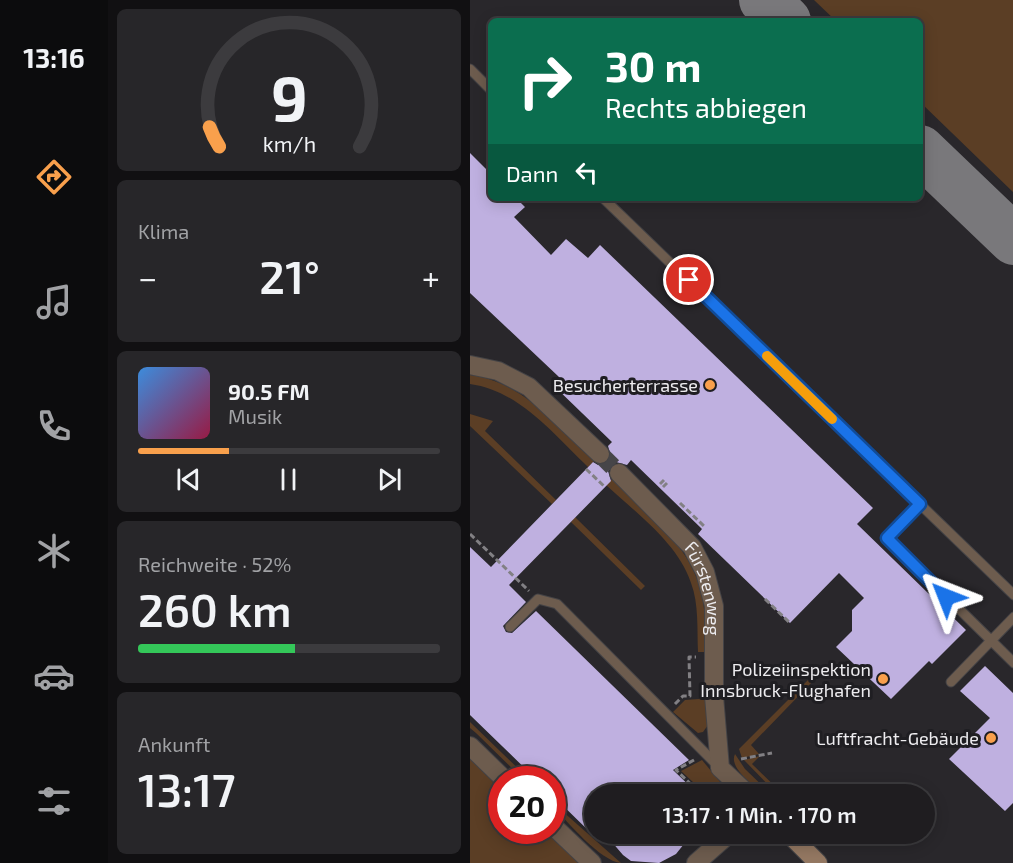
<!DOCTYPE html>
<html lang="de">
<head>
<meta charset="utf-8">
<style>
	:root { --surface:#1f1d20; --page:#272629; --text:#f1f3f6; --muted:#a1a2a5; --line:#3c3b3e; --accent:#f9a04c }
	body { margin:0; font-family:"Exo 2",sans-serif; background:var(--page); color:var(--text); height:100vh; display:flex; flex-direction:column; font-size:22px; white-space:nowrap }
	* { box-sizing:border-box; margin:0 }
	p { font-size:20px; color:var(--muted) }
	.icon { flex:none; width:33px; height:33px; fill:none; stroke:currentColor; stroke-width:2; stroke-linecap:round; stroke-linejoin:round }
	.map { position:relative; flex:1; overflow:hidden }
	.panel { display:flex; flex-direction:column; gap:9px; padding:9px; background:#111012; width:362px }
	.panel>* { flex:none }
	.hud { position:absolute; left:18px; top:18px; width:435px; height:183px; border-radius:9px; box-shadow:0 3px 15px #0003,0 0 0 2px var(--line); background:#0b6e4f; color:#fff; overflow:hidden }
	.speed { position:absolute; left:18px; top:766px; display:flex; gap:12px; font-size:30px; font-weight:700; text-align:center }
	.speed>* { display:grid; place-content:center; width:78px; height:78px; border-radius:50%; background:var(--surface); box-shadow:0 3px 15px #0003,0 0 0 2px var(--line); line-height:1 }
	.speed .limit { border:9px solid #d22; background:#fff; color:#111 }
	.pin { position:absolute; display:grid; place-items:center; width:51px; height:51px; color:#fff; margin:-26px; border:3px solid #fff; border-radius:50%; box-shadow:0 2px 6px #0007 }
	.me { position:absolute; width:66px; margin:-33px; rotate:315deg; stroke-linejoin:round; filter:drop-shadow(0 0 4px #0008) }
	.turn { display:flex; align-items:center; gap:21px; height:126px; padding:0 18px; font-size:27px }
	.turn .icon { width:78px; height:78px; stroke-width:2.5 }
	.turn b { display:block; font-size:42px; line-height:51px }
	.then { display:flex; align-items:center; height:57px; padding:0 18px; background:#0003; gap:12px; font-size:22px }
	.big { font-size:45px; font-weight:600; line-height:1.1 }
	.panel .card { flex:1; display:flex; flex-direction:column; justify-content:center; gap:9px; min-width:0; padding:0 21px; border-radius:9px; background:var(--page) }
	.panel .dial { align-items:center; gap:0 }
	.dial svg { height:156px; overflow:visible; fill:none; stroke:var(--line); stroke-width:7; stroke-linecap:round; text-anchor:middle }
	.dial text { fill:var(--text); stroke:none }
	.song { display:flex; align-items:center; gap:18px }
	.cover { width:72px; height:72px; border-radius:9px; background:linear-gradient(135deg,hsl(210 70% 55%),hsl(340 70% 35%)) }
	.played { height:6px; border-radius:3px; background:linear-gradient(90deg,var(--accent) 30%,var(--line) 30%) }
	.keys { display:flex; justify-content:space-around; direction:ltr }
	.heat { display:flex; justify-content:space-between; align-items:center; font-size:33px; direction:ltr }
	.charge { height:9px; border-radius:4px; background:linear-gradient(90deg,#34c759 52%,var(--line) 0) }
	.trip { position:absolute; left:114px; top:784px; width:351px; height:60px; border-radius:30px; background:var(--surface); box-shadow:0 3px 15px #0003,0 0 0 2px var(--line); font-weight:600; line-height:60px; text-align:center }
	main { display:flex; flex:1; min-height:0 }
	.dock { display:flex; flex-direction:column; width:108px; justify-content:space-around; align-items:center; background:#0c0c0d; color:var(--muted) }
	.dock .icon { width:42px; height:42px }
	.dock .selected { color:var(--accent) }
	.dock b { font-size:27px; color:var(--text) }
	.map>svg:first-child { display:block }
	.green { fill:#5b3e25 }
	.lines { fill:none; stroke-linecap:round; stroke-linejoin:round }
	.taxiway { stroke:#79787b; stroke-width:50 }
	.building { fill:#bfb0e0 }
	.street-tunnel { stroke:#464548; stroke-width:18; stroke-dasharray:18 9; stroke-linecap:butt }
	.lane-casing { stroke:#444346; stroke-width:11 }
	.street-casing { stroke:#444346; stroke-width:20 }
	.secondary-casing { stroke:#444346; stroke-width:20 }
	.path { stroke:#828084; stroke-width:3; stroke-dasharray:6 3; stroke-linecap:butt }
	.lane { stroke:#6d5c4e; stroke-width:9 }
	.street { stroke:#6d5c4e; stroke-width:18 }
	.secondary { stroke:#947862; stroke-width:18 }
	.route-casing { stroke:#114b97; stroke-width:15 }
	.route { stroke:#1a73e8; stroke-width:10 }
	.slow { stroke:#f59e0b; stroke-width:10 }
	.poi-dot { fill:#f9a04c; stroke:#1f1e22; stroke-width:2 }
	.labels { text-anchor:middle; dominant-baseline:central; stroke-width:6; stroke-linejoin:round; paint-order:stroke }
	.poi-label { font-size:18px; fill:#edecef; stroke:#1f1e22; text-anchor:end }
	.street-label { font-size:18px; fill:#edecef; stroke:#1f1e22 }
</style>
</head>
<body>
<main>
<nav class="dock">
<b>13:16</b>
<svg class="icon selected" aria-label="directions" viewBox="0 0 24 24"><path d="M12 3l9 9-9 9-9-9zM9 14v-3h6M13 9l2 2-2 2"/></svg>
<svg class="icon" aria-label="music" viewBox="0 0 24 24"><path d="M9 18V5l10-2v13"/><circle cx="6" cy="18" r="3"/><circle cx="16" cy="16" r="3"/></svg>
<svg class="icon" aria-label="phone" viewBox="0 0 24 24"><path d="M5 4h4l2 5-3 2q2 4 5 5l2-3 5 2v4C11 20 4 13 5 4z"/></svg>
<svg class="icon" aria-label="climate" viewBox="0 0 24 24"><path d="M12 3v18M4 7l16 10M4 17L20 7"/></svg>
<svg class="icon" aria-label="car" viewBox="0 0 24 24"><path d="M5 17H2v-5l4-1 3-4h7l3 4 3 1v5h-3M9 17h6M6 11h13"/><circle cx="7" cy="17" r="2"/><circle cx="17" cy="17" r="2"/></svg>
<svg class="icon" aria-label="filters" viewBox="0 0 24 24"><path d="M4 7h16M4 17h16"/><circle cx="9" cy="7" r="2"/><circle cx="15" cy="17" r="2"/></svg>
</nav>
<section class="panel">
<div class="card dial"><svg viewBox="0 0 100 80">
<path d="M14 69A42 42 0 1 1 86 69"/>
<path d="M14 69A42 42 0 0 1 9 59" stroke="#f9a04c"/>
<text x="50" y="56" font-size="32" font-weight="700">9</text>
<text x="50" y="72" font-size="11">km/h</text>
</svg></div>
<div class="card"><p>Klima</p>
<div class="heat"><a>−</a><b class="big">21°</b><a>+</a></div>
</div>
<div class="card">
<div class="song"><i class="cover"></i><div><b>90.5 FM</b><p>Musik</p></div></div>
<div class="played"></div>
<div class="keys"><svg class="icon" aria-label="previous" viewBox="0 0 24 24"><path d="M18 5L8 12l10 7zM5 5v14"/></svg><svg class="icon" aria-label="pause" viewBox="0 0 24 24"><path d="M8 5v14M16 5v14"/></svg><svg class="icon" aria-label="next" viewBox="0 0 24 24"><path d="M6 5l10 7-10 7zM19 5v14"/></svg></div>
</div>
<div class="card"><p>Reichweite · 52%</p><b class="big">260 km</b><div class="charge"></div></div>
<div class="card"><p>Ankunft</p><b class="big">13:17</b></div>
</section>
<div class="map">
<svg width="544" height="863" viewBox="0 0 544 863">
	<rect width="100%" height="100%" fill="#29272b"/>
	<!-- green -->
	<path class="green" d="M344,0H543V192L450,102V21H366Z
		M0,375C52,381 88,427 124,461L118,467C83,434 50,391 0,384Z
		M0,414L23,421L15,431L86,500L82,504L0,426Z
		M142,479C175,512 220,544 231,592C236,611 235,632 236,652H228C227,630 229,604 221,583C208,543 166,513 136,485Z
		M105,517L175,586L171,590L101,522Z
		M343,675V681L281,745L289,754L272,758L269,749Z
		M229,684L235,685L238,725L233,732L228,733L203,712L215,700L229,699Z
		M0,722L60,780H54L6,733L0,728Z
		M265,754L275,769L302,795H294C285,786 258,768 265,754Z
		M290,756L282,764L314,795H308L274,760Z
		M0,759L31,789L32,831H75L108,863H0Z
		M232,760L261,795H237L211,771Z
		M82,802L151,863C130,861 98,822 83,807Z"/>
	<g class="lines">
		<!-- taxiway -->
		<path class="taxiway" d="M294,0L316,21
			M450,150L544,240"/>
	</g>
	<!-- building -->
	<path class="building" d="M0,153L21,174V198H46L55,207L44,217L81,255L96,239L118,258L130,245L403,508L387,524L496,630L462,664L459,661L421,699L366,647L382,631V610L394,598L369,573L320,623L228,534L232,529L161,460L157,465L146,462L138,471L141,481L39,585L56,602L33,626L36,632L42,633L66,611L219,760L203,770L229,795H124V836L82,795V780H67L0,715V547L21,567L123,462L128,465L138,462L141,456L138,446L142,442L82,384L89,377L0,293Z
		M515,666L543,693V803L535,811L479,759L520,718L490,691Z
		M135,834H222L206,854L189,863L161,861L153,855Z"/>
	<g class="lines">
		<!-- street-tunnel -->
		<path class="street-tunnel" d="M130,454L149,473"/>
		<defs>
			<path id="lane" d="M0,69L21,90
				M133,198L544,595
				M450,504L417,538L544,663
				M40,627L68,599L87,604L248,766
				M481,682L544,617"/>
			<g id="street">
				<path d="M0,365L28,371L59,387L130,454"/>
				<path id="s1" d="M149,473L222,547L235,572L244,606V696L250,768L279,795"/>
				<path d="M0,746L35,780"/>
				<path d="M82,825L122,863"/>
				<path d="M226,863L259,834"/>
			</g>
			<path id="secondary" d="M319,834L348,863"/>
		</defs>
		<!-- lane casing -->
		<use href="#lane" class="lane-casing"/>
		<!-- street casing -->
		<use href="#street" class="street-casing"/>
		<!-- secondary casing -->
		<use href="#secondary" class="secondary-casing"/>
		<!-- path -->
		<path class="path" d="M116,469L135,487
			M190,484L194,480
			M193,487L197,483
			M210,503L235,527
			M0,534L59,591
			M295,599L320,623
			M205,704L213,696H220L219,657H226
			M271,759L302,753
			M224,760L206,770L232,795"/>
		<!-- lane -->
		<use href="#lane" class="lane"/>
		<!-- street -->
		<use href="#street" class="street"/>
		<!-- secondary -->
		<use href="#secondary" class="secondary"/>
	</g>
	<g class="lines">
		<defs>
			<path id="route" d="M219,280L450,504L417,538L476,597"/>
		</defs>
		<!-- route casing -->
		<use href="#route" class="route-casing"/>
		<!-- route -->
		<use href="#route" class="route"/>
		<!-- slow -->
		<path class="slow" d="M297,356L362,419"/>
	</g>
	<!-- markers -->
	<g class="poi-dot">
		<circle cx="240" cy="385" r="6"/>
		<circle cx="413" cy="679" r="6"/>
		<circle cx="521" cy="738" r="6"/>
	</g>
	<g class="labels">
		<!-- poi labels -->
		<g class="poi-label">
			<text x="228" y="385">Besucherterrasse</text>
			<text x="401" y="669">Polizeiinspektion<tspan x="401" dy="21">Innsbruck-Flughafen</tspan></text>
			<text x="509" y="738">Luftfracht-Gebäude</text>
		</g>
		<!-- street labels -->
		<g class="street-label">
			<text stroke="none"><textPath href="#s1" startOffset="148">Fürstenweg</textPath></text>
		</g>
	</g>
</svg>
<div class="speed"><div class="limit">20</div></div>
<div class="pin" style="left:219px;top:280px;background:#d93025"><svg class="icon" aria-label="arrive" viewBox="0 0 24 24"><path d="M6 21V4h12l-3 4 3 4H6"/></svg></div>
<svg class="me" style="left:476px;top:597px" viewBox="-20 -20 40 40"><path d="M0-17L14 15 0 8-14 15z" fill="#1a73e8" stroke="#fff" stroke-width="4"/></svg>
<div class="trip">13:17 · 1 Min. · 170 m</div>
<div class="hud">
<div class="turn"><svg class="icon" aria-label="right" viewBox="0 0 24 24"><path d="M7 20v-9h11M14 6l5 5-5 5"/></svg><div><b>30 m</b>Rechts abbiegen</div></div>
<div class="then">Dann<svg class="icon" aria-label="left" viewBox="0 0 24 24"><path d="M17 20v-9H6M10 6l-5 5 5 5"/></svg></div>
</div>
</div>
</main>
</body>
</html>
